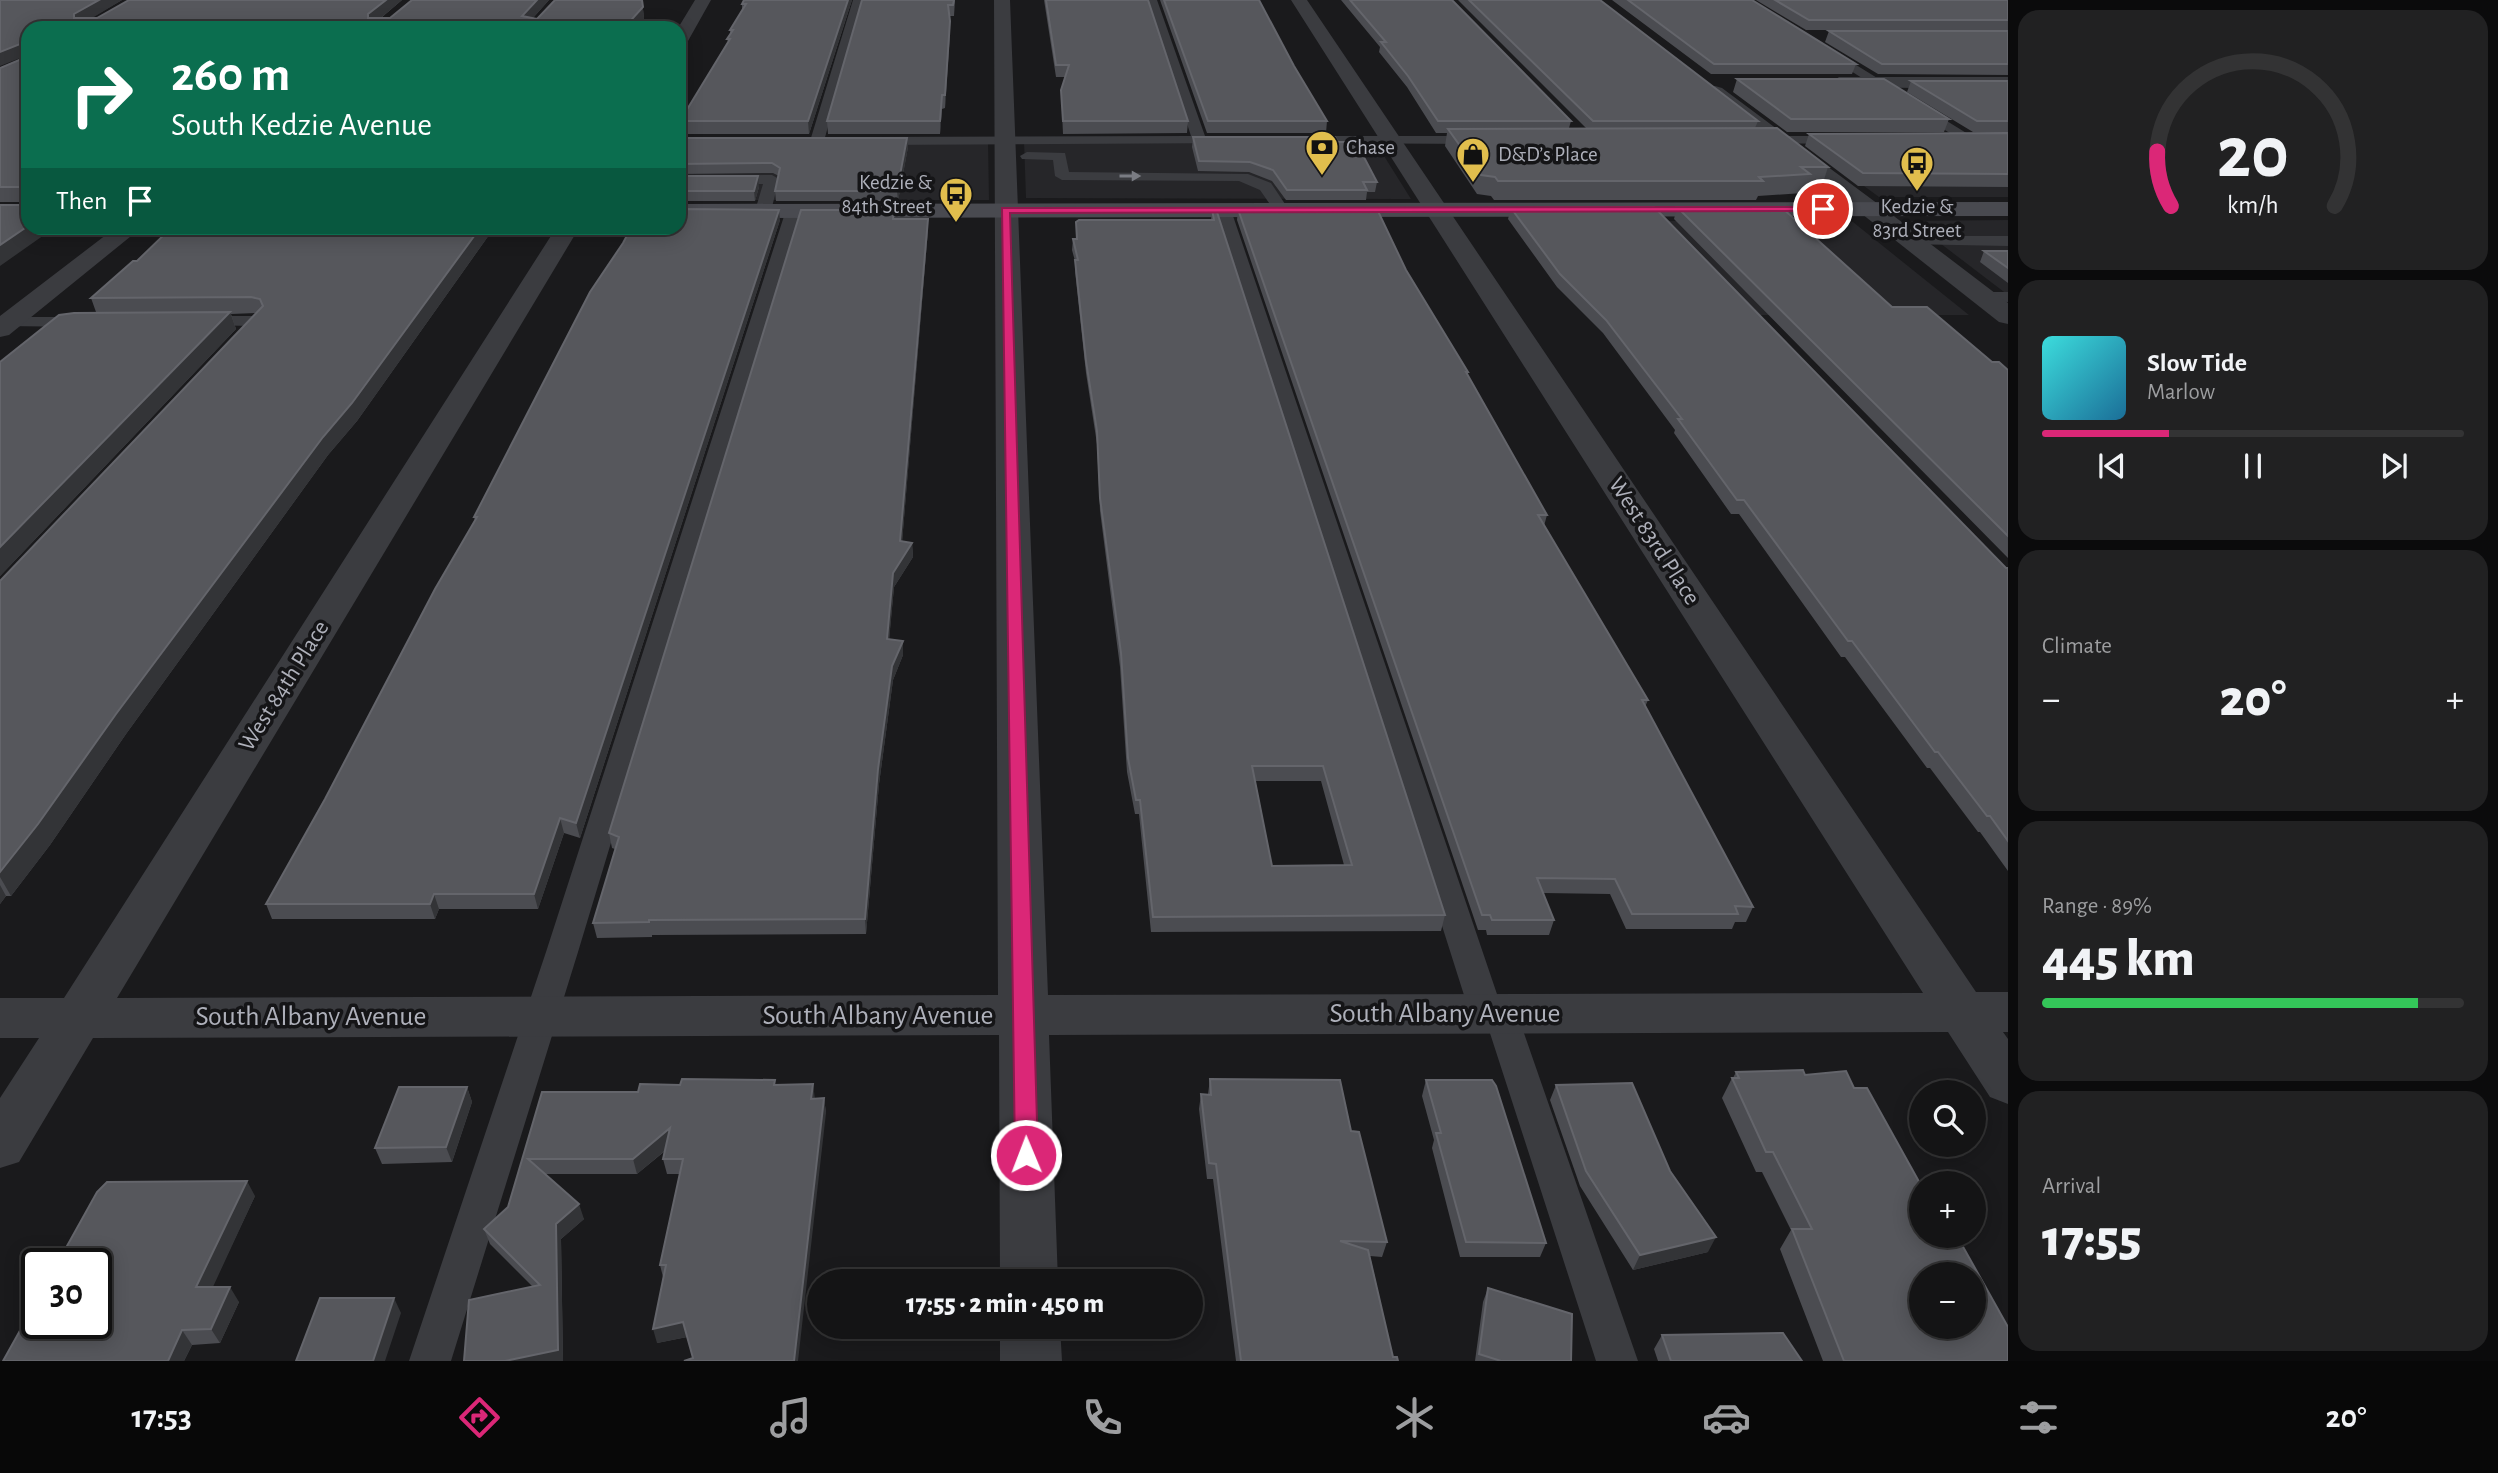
<!DOCTYPE html>
<html lang="en">
<head>
<meta charset="utf-8">
<style>
	:root { --surface:#141415; --page:#212122; --text:#f1f3f6; --muted:#9d9ea0; --line:#333334; --accent:#db2777 }
	body { margin:0; font-family:"Alegreya Sans",sans-serif; background:var(--page); color:var(--text); height:100vh; display:flex; flex-direction:column; font-size:26px; white-space:nowrap }
	* { box-sizing:border-box; margin:0 }
	p { font-size:23px; color:var(--muted) }
	.icon { flex:none; width:38px; height:38px; fill:none; stroke:currentColor; stroke-width:2; stroke-linecap:round; stroke-linejoin:round }
	.map { position:relative; flex:1; overflow:hidden }
	.drawer { display:flex; flex-direction:column; gap:10px; padding:10px; background:#0b0b0c; width:490px }
	.drawer>* { flex:none }
	.hud { position:absolute; left:21px; top:21px; width:665px; height:214px; border-radius:21px; box-shadow:0 4px 18px #0003,0 0 0 2px var(--line); background:#0b6e4f; color:#fff; overflow:hidden }
	.controls { position:absolute; left:1909px; top:1080px; display:grid; gap:14px }
	.controls a { display:grid; place-items:center; width:77px; height:77px; border-radius:50%; background:var(--surface); box-shadow:0 4px 18px #0003,0 0 0 2px var(--line); font-size:35px }
	.speed { position:absolute; left:21px; top:1248px; display:flex; gap:14px; font-size:35px; font-weight:700; text-align:center }
	.speed>* { display:grid; place-content:center; width:91px; height:91px; border-radius:50%; background:var(--surface); box-shadow:0 4px 18px #0003,0 0 0 2px var(--line); line-height:1 }
	.speed .limit { border:4px solid #111; border-radius:10px; background:#fff; color:#111 }
	.pin { position:absolute; display:grid; place-items:center; width:60px; height:60px; color:#fff; margin:-30px; border:4px solid #fff; border-radius:50%; box-shadow:0 2px 7px #0007 }
	.me { position:absolute; width:77px; margin:-38px; rotate:359deg; stroke-linejoin:round; filter:drop-shadow(0 0 5px #0008) }
	.turn { display:flex; align-items:center; gap:24px; height:147px; padding:0 35px; font-size:32px }
	.turn .icon { width:91px; height:91px; stroke-width:2.5 }
	.turn b { display:block; font-size:49px; line-height:60px }
	.then { display:flex; align-items:center; height:66px; padding:0 35px; background:#0003; gap:14px; font-size:26px }
	.big { font-size:52px; font-weight:800; line-height:1.1 }
	.drawer .card { flex:1; display:flex; flex-direction:column; justify-content:center; gap:10px; min-width:0; padding:0 24px; border-radius:21px; background:var(--page) }
	.drawer .dial { align-items:center; gap:0 }
	.dial svg { height:182px; overflow:visible; fill:none; stroke:var(--line); stroke-width:7; stroke-linecap:round; text-anchor:middle }
	.dial text { fill:var(--text); stroke:none }
	.song { display:flex; align-items:center; gap:21px }
	.cover { width:84px; height:84px; border-radius:10px; background:linear-gradient(135deg,hsl(180 70% 55%),hsl(200 70% 35%)) }
	.played { height:7px; border-radius:4px; background:linear-gradient(90deg,var(--accent) 30%,var(--line) 30%) }
	.keys { display:flex; justify-content:space-around; direction:ltr }
	.heat { display:flex; justify-content:space-between; align-items:center; font-size:38px; direction:ltr }
	.charge { height:10px; border-radius:5px; background:linear-gradient(90deg,#34c759 89%,var(--line) 0) }
	.trip { position:absolute; left:807px; top:1269px; width:396px; height:70px; border-radius:35px; background:var(--surface); box-shadow:0 4px 18px #0003,0 0 0 2px var(--line); font-weight:800; line-height:70px; text-align:center }
	.menu { display:flex; height:112px; justify-content:space-around; align-items:center; background:#080808; color:var(--muted) }
	.menu .icon { width:49px; height:49px }
	.menu .on { color:var(--accent) }
	.menu b { font-size:32px; color:var(--text) }
	main { display:flex; flex:1; min-height:0 }
	.map>svg:first-child { display:block }
	.built { fill:#262629 }
	.lines { fill:none; stroke-linecap:round; stroke-linejoin:round }
	.service { fill:#3b3c40; fill-rule:evenodd }
	.minor { fill:#3b3c40; fill-rule:evenodd }
	.tertiary { fill:#3b3c40; fill-rule:evenodd }
	.secondary { fill:#494a50; fill-rule:evenodd }
	.wall { fill:#4b4c51; fill-rule:evenodd }
	.shaded-wall { fill:#333437 }
	.building { fill:#56575c; stroke:#64656b; stroke-width:2; fill-rule:evenodd }
	.oneway { fill:#7a7c83 }
	.route { fill:#db2777; stroke:#8e194d; stroke-width:2 }
	.labels { text-anchor:middle; dominant-baseline:central; stroke-width:7; stroke-linejoin:round; paint-order:stroke }
	.far-poi-label { font-size:21px; fill:#aeb0ba; stroke:#151517; text-anchor:start }
	.street-label { font-size:24px; fill:#aeb0ba; stroke:#151517 }
	.near-street-label { font-size:28px; fill:#aeb0ba; stroke:#151517 }
</style>
</head>
<body>
<main>
<div class="map">
<svg width="2008" height="1361" viewBox="0 0 2008 1361">
	<rect width="100%" height="100%" fill="#1a1a1c"/>
	<!-- built -->
	<path class="built" d="M2008,139V197H1879L1801,140Z
		M1374,140L1411,199L1026,198L1024,141Z
		M679,141H988L989,200H679Z
		M2008,220V295L1911,221Z
		M1663,221L1853,222L1969,315H1755Z"/>
	<g class="lines">
		<!-- service -->
		<path class="service" d="M853,0H863L824,141L817,145L812,144L810,141Z
			M1147,0H1157L1205,136L1234,137V143L872,145L865,141L872,137L1191,136Z
			M1819,47H1827L1976,139L1969,143L1964,142L1819,51Z
			M1303,136H1481L1488,140L1481,144L1298,143V137Z
			M1758,136H1842L1849,140L1842,144L1753,143V137Z
			M1027,152L1065,153L1069,172L1248,174L1271,183L1289,210L1281,215L1276,213L1260,190L1239,181L1062,180L1055,176L1053,160L1022,159L1020,156Z
			M772,175L779,179L771,211L763,216L755,211L763,184H679V176Z
			M794,205L802,210L578,952L451,1361H409L546,952L786,210Z
			M1223,205L1231,210L1499,1000L1512,1003L1517,1013L1638,1361H1596L1488,1027L1475,1024L1470,1014L1215,210Z
			M1911,236H2008V246L1905,244L1903,241L1905,238Z
			M1983,292H2008V302L1977,301L1974,297L1977,293Z
			M199,316H257L266,321L257,326L193,325L190,321L193,317Z
			M10,317H87L96,322L87,327L4,326L1,322Z"/>
		<!-- minor -->
		<path class="minor" d="M695,0H711L688,41L679,46L678,28Z
			M994,0H1010L1048,995L1923,993L1291,0H1307L1976,992H2008V1032H2003L2008,1039V1104L1990,1097L1948,1032L1049,1035L1058,1281H1000L999,1035L93,1038L19,1162L0,1168V1098L39,1038H0V998H64L556,228H579L117,998L998,995Z
			M1839,77H2008V89L1832,87L1830,83Z
			M1715,86L1722,88L1878,204L1881,209L1878,214H1862L1708,96L1706,92L1708,88Z
			M115,228H141L9,335L0,337V316Z
			M1000,1326H1060L1062,1361H1000Z"/>
		<!-- tertiary -->
		<path class="tertiary" d="M1870,202L1878,204L2008,303V324L1999,322L1862,214L1859,209L1862,204Z"/>
		<!-- secondary -->
		<path class="secondary" d="M2008,202V216L679,218V204Z"/>
	</g>
	<!-- wall -->
	<path class="wall" d="M0,0H122L91,18H97L129,0H402L381,18H390L412,0H549L533,18L537,19L642,0L644,18L636,28H28V228L24,202H0V68L24,58Z
		M744,0H852L809,134H682L680,121L728,42L727,39L730,34V30L742,10V4Z
		M862,0H955L954,16H949L950,33L945,108L942,109L940,134H828L827,121Z
		M1044,0H1148L1188,121L1187,133L1063,134L1061,90L1065,77H1056Z
		M1160,0H1259L1294,66L1327,121L1326,133H1207Z
		M1341,0H1452L1571,121L1569,128H1586L1458,0H1600L1758,121L1755,128L1828,167L1822,186H1806L1803,193L1758,196L1756,200H1494L1491,196L1477,194L1445,146L1447,133H1436L1407,87L1379,52L1380,47Z
		M1612,0H1752L1856,64L1852,74H1711Z
		M1756,0H2008V30H1806Z
		M1829,31H2008V75L1878,74L1825,42Z
		M1737,79L1949,119L1944,132H1787L1733,92Z
		M1911,81H2008V187L1858,186L1805,146L1809,134L2005,133L1973,132L1907,92Z
		M1193,137L1338,142L1377,182L1375,192H1367L1366,200H1286L1272,181L1249,172L1198,171L1192,147Z
		M679,138H907L908,147L898,201H776L775,191L779,176L773,173L679,174Z
		M679,176L759,187L755,201H679Z
		M1677,207L1892,307L2008,370V558L1674,219Z
		M1511,208L2006,568H2008V871L1980,832H1978L1930,768H1927L1845,657H1841L1739,514H1731L1674,433L1675,430L1603,333L1557,287L1508,219Z
		M1212,209L1445,915L1441,931L1151,932L1139,814H1135L1127,772L1120,667L1100,511L1097,444L1086,373L1075,271V261L1072,250L1073,239H1076V222L1211,220ZM1255,781H1321L1344,865L1272,866Z
		M1238,209L1406,270L1468,372V375L1547,515L1544,526L1648,700L1645,707L1753,907L1746,922H1735L1732,929H1626L1610,894L1543,893L1554,920L1549,935H1487L1486,930H1478L1237,220Z
		M895,219H928V230L902,542L912,543L913,557L894,587L889,639L903,641V655L893,680L879,784L866,934L652,935V937L597,938L593,923L615,849L612,848L609,833Z
		M780,220L580,838L564,833L538,909H439L435,919H272L266,904L325,799L475,521L474,517L623,243Z
		M171,228H494L357,421L328,455L126,734L50,845L11,896H6L0,904V581L256,313L231,314L236,329L0,576V362L96,312L91,298L137,261Z
		M1984,251H2008V283L1980,262Z
		M1736,1072L1805,1075L2008,1361H1823L1780,1249L1791,1230L1762,1172H1756L1722,1098L1732,1078H1733Z
		M1210,1079L1351,1131L1387,1242L1382,1257L1370,1256L1393,1357L1398,1361H1236L1213,1179H1207L1199,1109L1201,1094H1208Z
		M1426,1080L1546,1243L1540,1257H1460L1432,1148L1434,1140L1422,1096Z
		M776,1085L815,1099L824,1098L826,1113L693,1358L687,1337L657,1343L663,1277L660,1265L680,1174H667L663,1159L665,1151L637,1174H545L584,1219L561,1239L563,1361L533,1287L490,1244L484,1229L508,1207L542,1092H638Z
		M1556,1085L1670,1171L1708,1252L1633,1270L1580,1186L1550,1100Z
		M467,1087L472,1102L452,1162L382,1164L375,1148Z
		M255,1196L212,1287L239,1302L220,1343L192,1345L184,1361H3Z
		M1488,1288L1571,1361H1475L1483,1302Z
		M1662,1335L1802,1361H1658L1654,1349Z"/>
	<!-- shaded-wall -->
	<path class="shaded-wall" d="M99,0H122L79,26L74,18V14Z
		M386,0H402L371,26L368,18V14Z
		M537,0H549L524,28L522,16Z
		M642,0L644,18L636,28H624Z
		M848,0H852L809,134L808,121Z
		M950,21V33L945,108V95Z
		M25,42L28,55L0,66V52Z
		M942,95V109L940,134V121Z
		M907,138L908,147L898,201L897,191Z
		M758,176L759,187L755,201L754,191Z
		M779,210L780,220L580,838L576,823Z
		M928,219V230L901,555L900,541Z
		M28,226V228H54L0,266V245Z
		M480,228H494L357,421L328,455L126,734L50,845L11,896L0,877V872L116,714Z
		M230,312L236,329L0,576V547Z
		M912,543L913,557L894,587L888,653L887,639L893,573Z
		M903,641V655L893,680L879,784L866,934L865,919L878,769L892,666Z
		M560,818L564,833L538,909L534,894Z
		M0,885L6,896L0,904Z
		M434,894L439,909L435,919L430,904Z
		M813,1084L815,1099H811Z
		M467,1087L472,1102L452,1162L446,1147Z
		M824,1098L826,1113L798,1361H794Z
		M670,1128L674,1143L637,1174L633,1159Z
		M247,1181L255,1196L206,1302L196,1287Z
		M579,1204L584,1219L561,1239L563,1361H505L558,1350L556,1224Z
		M1716,1237L1708,1252L1633,1270L1640,1255Z
		M230,1287L239,1302L220,1343L211,1329Z
		M394,1298L401,1313L385,1361H373Z
		M683,1322L687,1337L657,1343L653,1329Z
		M182,1330L192,1345L184,1361H168Z"/>
	<!-- building -->
	<path class="building" d="M0,0H99L74,14V18H97L129,0H386L368,14V18H390L412,0H537L522,16L537,19L555,0H642L643,7L624,28H28V226L0,245V205H24V187H0V68L24,58L25,42L0,52Z
		M744,0H848L808,121H680L730,39H727L733,30H730L746,4H742Z
		M862,0H954L953,5H948L950,21L945,95H942L940,121H827Z
		M1046,0H1148L1188,121H1063L1061,90L1069,65H1056Z
		M1164,0H1259L1294,66L1327,121H1208Z
		M1350,0H1452L1571,121H1438L1408,76L1381,42H1386Z
		M1469,0H1600L1758,121H1593Z
		M1628,0H1752L1856,64H1714Z
		M1775,0H2008V20H1809Z
		M1829,31H2008V64H1882Z
		M1737,79H1884L1949,119H1791Z
		M1911,81H2008V121H1977Z
		M1777,128L1828,167H1801L1810,174L1759,177L1763,181H1498L1495,177L1481,175L1448,129Z
		M2008,133V174L1863,173L1809,134Z
		M1193,137H1335L1338,142H1356L1377,182H1363L1367,190H1287L1273,170L1250,162L1199,161Z
		M679,138H907L897,191H775L780,168L772,163L679,164Z
		M679,176H758L754,191H679Z
		M1654,207L2006,568H2008V841L1990,816H1987L1938,752H1935L1852,641H1848L1744,500H1737L1678,419H1682L1606,320L1560,274L1511,208Z
		M1677,207H1781L1892,307H1927L1992,362H1999L2008,370V536Z
		M679,209L779,210L576,823L560,818L534,894H434L430,904H266L325,799L435,589L477,517H474L590,292L623,243L631,228H679Z
		M1212,209H1216L1445,915L1153,917L1140,800H1136L1128,758L1121,653L1100,498L1097,431L1086,361L1075,260H1078L1073,239H1077L1076,222L1079,220H1214ZM1252,766H1323L1352,865L1272,866Z
		M1238,209H1377L1406,270L1468,372H1466L1547,515H1538L1648,700H1642L1753,907L1735,906L1738,914H1632L1615,879L1537,878L1554,920H1492L1490,915H1482Z
		M801,210H894L893,219H928L900,541L912,543L893,573L887,639L903,641L892,666L878,769L865,919L649,920V922L593,923L619,837L609,833Z
		M171,228H480L352,403L323,437L116,714L38,824L0,872V581L263,306L260,299L251,297L91,298L133,261H137Z
		M1984,251H2008V268Z
		M230,312L0,547V362L59,315L74,313Z
		M1803,1070L1805,1075L1846,1071L1854,1088H1867L1922,1187V1236H1957L2008,1327V1361H1844L1792,1229H1812L1773,1152H1766L1732,1078H1739L1736,1072ZM1922,1274H1974V1326H1922Z
		M682,1079L775,1080L774,1085L813,1084L811,1099L824,1098L794,1361H684L693,1358L683,1322L653,1329L666,1265H660L683,1159H663L670,1128L633,1159H528L579,1204L556,1224L558,1350L505,1361H464L469,1300L540,1285L484,1229L508,1207L542,1092H638L640,1084L680,1085Z
		M1210,1079L1340,1080L1351,1131L1359,1132L1387,1242L1340,1241L1368,1250L1393,1357H1397L1398,1361H1241L1216,1164L1209,1163L1201,1094L1211,1095Z
		M1426,1080H1492L1496,1086L1546,1243L1466,1242L1436,1133H1441Z
		M1632,1083L1670,1171L1716,1237L1640,1255L1586,1171L1556,1085Z
		M399,1087H467L446,1147L375,1148Z
		M247,1181L196,1287H230L211,1329L182,1330L168,1361H3L37,1300V1323H96V1264H57L97,1192L107,1182Z
		M1488,1288L1572,1314L1571,1361H1501L1479,1354Z
		M320,1298H394L373,1361H296Z
		M1783,1333L1802,1361H1671L1662,1335Z"/>
	<!-- one-way arrows -->
	<defs><path id="oneway-solid" d="M-6-.8H1V-3.2L6.5 0L1 3.2V.8H-6Z" transform="scale(1.75)"/></defs>
	<use class="oneway" href="#oneway-solid" transform="translate(1130 176)"/>
	<!-- route -->
	<path class="route" d="M1823,207L1828,209L1826,211L1010,213L1038,1155L1034,1162L1026,1165L1018,1162L1015,1155L1002,208Z"/>
	<!-- icons -->
	<defs>
		<symbol id="bank-pin" viewBox="-11 -11 22 30"><path d="M0 17L-7.5 6A9.5 9.5 0 1 1 7.5 6Z" fill="#e1be4d" stroke="#151517"/><path d="M-6-4H6V4H-6ZM0-2.3a2.3 2.3 0 1 0 0 4.6a2.3 2.3 0 1 0 0-4.6Z" fill="#111"/></symbol>
		<symbol id="shop-pin" viewBox="-11 -11 22 30"><path d="M0 17L-7.5 6A9.5 9.5 0 1 1 7.5 6Z" fill="#e1be4d" stroke="#151517"/><path d="M-5-2.5h2.3a2.7 3.5 0 0 1 5.4 0H5L5.5 6h-11ZM-1.5-2.5h3a1.5 2.3 0 0 0-3 0Z" fill="#111"/></symbol>
		<symbol id="bus-pin" viewBox="-11 -11 22 30"><path d="M0 17L-7.5 6A9.5 9.5 0 1 1 7.5 6Z" fill="#e1be4d" stroke="#151517"/><path d="M-5-6H5V4H4V6H2V4H-2V6H-4V4H-5ZM-3.5-4V0h7V-4ZM-3.5 1.2v1.5H-2V1.2ZM2 1.2v1.5H3.5V1.2Z" fill="#111"/></symbol>
	</defs>
	<g fill-rule="evenodd">
		<use href="#bank-pin" x="1303" y="128" width="38" height="52"/>
		<use href="#shop-pin" x="1454" y="135" width="38" height="52"/>
		<use href="#bus-pin" x="1898" y="144" width="38" height="52"/>
		<use href="#bus-pin" x="937" y="175" width="38" height="52"/>
	</g>
	<g class="labels">
		<!-- far-poi labels -->
		<g class="far-poi-label">
			<text x="1346" y="147">Chase</text>
			<text x="1498" y="154">D&amp;D’s Place</text>
			<text x="932" y="182" text-anchor="end">Kedzie &amp;<tspan x="932" dy="24">84th Street</tspan></text>
			<text x="1917" y="206" text-anchor="middle">Kedzie &amp;<tspan x="1917" dy="24">83rd Street</tspan></text>
		</g>
		<!-- street labels -->
		<g class="street-label">
			<text transform="translate(1654 541) rotate(57)">West 83rd Place</text>
			<text transform="translate(284 686) rotate(-58)">West 84th Place</text>
		</g>
		<!-- near-street labels -->
		<g class="near-street-label">
			<text x="1445" y="1014">South Albany Avenue</text>
			<text x="878" y="1016">South Albany Avenue</text>
			<text x="311" y="1017">South Albany Avenue</text>
		</g>
	</g>
</svg>
<div class="controls">
<a><svg class="icon" aria-label="search" viewBox="0 0 24 24"><circle cx="10" cy="10" r="6"/><path d="M15 15l6 6"/></svg></a>
<a>+</a>
<a>−</a>
</div>
<div class="speed"><div class="limit">30</div></div>
<div class="pin" style="left:1823px;top:209px;background:#d93025"><svg class="icon" aria-label="arrive" viewBox="0 0 24 24"><path d="M6 21V4h12l-3 4 3 4H6"/></svg></div>
<svg class="me" style="left:1026px;top:1155px" viewBox="-20 -20 40 40"><circle r="17" fill="#db2777" stroke="#fff" stroke-width="3"/><path d="M0-11L8 9 0 5-8 9z" fill="#fff"/></svg>
<div class="trip">17:55 · 2 min · 450 m</div>
<div class="hud">
<div class="turn"><svg class="icon" aria-label="right" viewBox="0 0 24 24"><path d="M7 20v-9h11M14 6l5 5-5 5"/></svg><div><b>260 m</b>South Kedzie Avenue</div></div>
<div class="then">Then<svg class="icon" aria-label="arrive" viewBox="0 0 24 24"><path d="M6 21V4h12l-3 4 3 4H6"/></svg></div>
</div>
</div>
<section class="drawer">
<div class="card dial"><svg viewBox="0 0 100 80">
<path d="M14 69A42 42 0 1 1 86 69"/>
<path d="M14 69A42 42 0 0 1 8 45" stroke="#db2777"/>
<text x="50" y="56" font-size="32" font-weight="700">20</text>
<text x="50" y="72" font-size="11">km/h</text>
</svg></div>
<div class="card">
<div class="song"><i class="cover"></i><div><b>Slow Tide</b><p>Marlow</p></div></div>
<div class="played"></div>
<div class="keys"><svg class="icon" aria-label="previous" viewBox="0 0 24 24"><path d="M18 5L8 12l10 7zM5 5v14"/></svg><svg class="icon" aria-label="pause" viewBox="0 0 24 24"><path d="M8 5v14M16 5v14"/></svg><svg class="icon" aria-label="next" viewBox="0 0 24 24"><path d="M6 5l10 7-10 7zM19 5v14"/></svg></div>
</div>
<div class="card"><p>Climate</p>
<div class="heat"><a>−</a><b class="big">20°</b><a>+</a></div>
</div>
<div class="card"><p>Range · 89%</p><b class="big">445 km</b><div class="charge"></div></div>
<div class="card"><p>Arrival</p><b class="big">17:55</b></div>
</section>
</main>
<nav class="menu">
<b>17:53</b>
<svg class="icon on" aria-label="directions" viewBox="0 0 24 24"><path d="M12 3l9 9-9 9-9-9zM9 14v-3h6M13 9l2 2-2 2"/></svg>
<svg class="icon" aria-label="music" viewBox="0 0 24 24"><path d="M9 18V5l10-2v13"/><circle cx="6" cy="18" r="3"/><circle cx="16" cy="16" r="3"/></svg>
<svg class="icon" aria-label="phone" viewBox="0 0 24 24"><path d="M5 4h4l2 5-3 2q2 4 5 5l2-3 5 2v4C11 20 4 13 5 4z"/></svg>
<svg class="icon" aria-label="climate" viewBox="0 0 24 24"><path d="M12 3v18M4 7l16 10M4 17L20 7"/></svg>
<svg class="icon" aria-label="car" viewBox="0 0 24 24"><path d="M5 17H2v-5l4-1 3-4h7l3 4 3 1v5h-3M9 17h6M6 11h13"/><circle cx="7" cy="17" r="2"/><circle cx="17" cy="17" r="2"/></svg>
<svg class="icon" aria-label="filters" viewBox="0 0 24 24"><path d="M4 7h16M4 17h16"/><circle cx="9" cy="7" r="2"/><circle cx="15" cy="17" r="2"/></svg>
<b>20°</b>
</nav>
</body>
</html>
